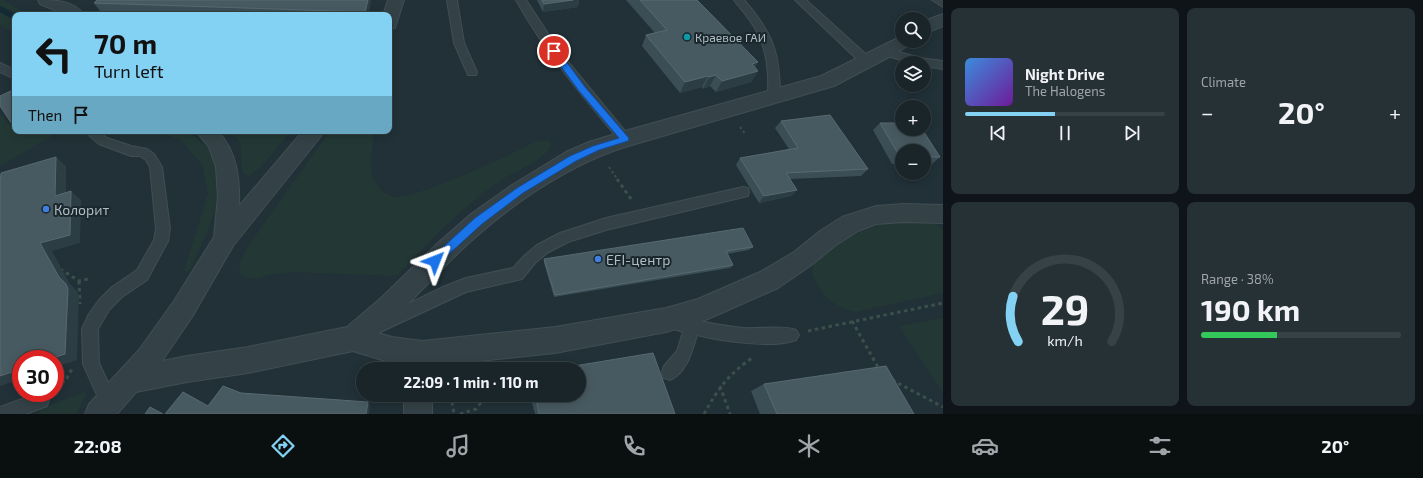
<!DOCTYPE html>
<html lang="en">
<head>
<meta charset="utf-8">
<style>
	:root { --surface:#192529; --page:#263135; --text:#f1f3f6; --muted:#9fa5a8; --line:#374246; --accent:#84d2f3 }
	body { margin:0; font-family:"Exo 2",sans-serif; background:var(--page); color:var(--text); height:100vh; display:flex; flex-direction:column; font-size:15px; white-space:nowrap }
	* { box-sizing:border-box; margin:0 }
	p { font-size:13px; color:var(--muted) }
	.icon { flex:none; width:22px; height:22px; fill:none; stroke:currentColor; stroke-width:2; stroke-linecap:round; stroke-linejoin:round }
	.map { position:relative; flex:1; overflow:hidden }
	.drawer { display:flex; flex-direction:column; gap:8px; padding:8px; background:#0e1417; width:480px }
	.drawer>* { flex:none }
	.hud { position:absolute; left:12px; top:12px; width:380px; height:122px; border-radius:8px; box-shadow:0 2px 10px #0003,0 0 0 1px var(--line); background:#84d2f3; color:#111; overflow:hidden }
	.fabs { position:absolute; left:895px; top:12px; display:grid; gap:8px }
	.fabs a { display:grid; place-items:center; width:36px; height:36px; border-radius:50%; background:var(--surface); box-shadow:0 2px 10px #0003,0 0 0 1px var(--line); font-size:20px }
	.speed { position:absolute; left:12px; top:350px; display:flex; gap:8px; font-size:20px; font-weight:700; text-align:center }
	.speed>* { display:grid; place-content:center; width:52px; height:52px; border-radius:50%; background:var(--surface); box-shadow:0 2px 10px #0003,0 0 0 1px var(--line); line-height:1 }
	.speed .limit { border:6px solid #d22; background:#fff; color:#111 }
	.pin { position:absolute; display:grid; place-items:center; width:34px; height:34px; color:#fff; margin:-17px; border:2px solid #fff; border-radius:50%; box-shadow:0 1px 4px #0007 }
	.me { position:absolute; width:44px; margin:-22px; rotate:45deg; stroke-linejoin:round; filter:drop-shadow(0 0 3px #0008) }
	.turn { display:flex; align-items:center; gap:14px; height:84px; padding:0 16px; font-size:18px }
	.turn .icon { width:52px; height:52px; stroke-width:2.5 }
	.turn b { display:block; font-size:28px; line-height:34px }
	.then { display:flex; align-items:center; height:38px; padding:0 16px; background:#0003; gap:8px; font-size:15px }
	.big { font-size:30px; font-weight:700; line-height:1.1 }
	.drawer .widget { flex:1; display:flex; flex-direction:column; justify-content:center; gap:6px; min-width:0; padding:0 14px; border-radius:8px; background:var(--page) }
	.drawer .dial { align-items:center; gap:0 }
	.dial svg { height:104px; overflow:visible; fill:none; stroke:var(--line); stroke-width:7; stroke-linecap:round; text-anchor:middle }
	.dial text { fill:var(--text); stroke:none }
	.song { display:flex; align-items:center; gap:12px }
	.cover { width:48px; height:48px; border-radius:6px; background:linear-gradient(135deg,hsl(210 70% 55%),hsl(280 70% 35%)) }
	.played { height:4px; border-radius:2px; background:linear-gradient(90deg,var(--accent) 45%,var(--line) 45%) }
	.keys { display:flex; justify-content:space-around; direction:ltr }
	.heat { display:flex; justify-content:space-between; align-items:center; font-size:22px; direction:ltr }
	.charge { height:6px; border-radius:3px; background:linear-gradient(90deg,#34c759 38%,var(--line) 0) }
	.drawer .tiles { flex:1; display:grid; gap:8px; grid-template-columns:repeat(2,1fr) }
	.trip { position:absolute; left:356px; top:362px; width:230px; height:40px; border-radius:20px; background:var(--surface); box-shadow:0 2px 10px #0003,0 0 0 1px var(--line); font-weight:700; line-height:40px; text-align:center }
	.menu { display:flex; height:64px; justify-content:space-around; align-items:center; background:#0a0f10; color:var(--muted) }
	.menu .icon { width:28px; height:28px }
	.menu .current { color:var(--accent) }
	.menu b { font-size:18px; color:var(--text) }
	main { display:flex; flex:1; min-height:0 }
	.map>svg:first-child { display:block }
	.green { fill:#233834 }
	.lines { fill:none; stroke-linecap:round; stroke-linejoin:round }
	.stream { stroke:#152b33; stroke-width:6 }
	.service-casing { stroke:#414e54; stroke-width:2 }
	.minor-casing { stroke:#414e54; stroke-width:2 }
	.path-far1 { stroke:#3b504b; stroke-width:2; stroke-dasharray:2.5 2.5; stroke-linecap:butt }
	.path { stroke:#3b504b; stroke-width:3; stroke-dasharray:3.5 3.5; stroke-linecap:butt }
	.service { fill:#344247; fill-rule:evenodd }
	.minor { fill:#344247; fill-rule:evenodd }
	.wall { fill:#3c4e55 }
	.shaded-wall { fill:#2c3e44 }
	.building { fill:#485a61; stroke:#586a71 }
	.route { fill:#1a73e8; stroke:#114b97 }
	.culture-dot { fill:#0f9aa8; stroke:#1a272c; stroke-width:1.5 }
	.shop-dot { fill:#3f7fe0; stroke:#1a272c; stroke-width:1.5 }
	.labels { text-anchor:middle; dominant-baseline:central; stroke-width:4; stroke-linejoin:round; paint-order:stroke }
	.far-poi-label { font-size:12px; fill:#afbdc4; stroke:#1a272c; text-anchor:start }
	.poi-label { font-size:14px; fill:#afbdc4; stroke:#1a272c; text-anchor:start }
</style>
</head>
<body>
<main>
<div class="map">
<svg width="943" height="414" viewBox="0 0 943 414">
	<rect width="100%" height="100%" fill="#213137"/>
	<!-- green -->
	<path class="green" d="M0,0H3L28,15H15V31L8,30L0,25Z
		M0,113L17,134L25,131H55V134L0,166Z
		M153,131C163,131 175,130 184,131C190,132 197,139 202,143C240,175 207,232 191,268L187,272L184,271L208,193L202,165L187,147L179,139Z
		M228,131H291L260,168L249,176L244,174C237,158 249,144 228,131Z
		M330,131H374C373,141 369,165 372,174C375,184 383,195 394,197C410,200 492,163 511,154C522,149 539,136 551,142C554,156 514,172 503,179C464,205 430,240 398,275L394,276L293,272L268,275L256,279L244,277L240,273L239,264L248,246Z
		M902,217L926,219L943,229V293L855,312C840,308 826,300 818,286C815,280 811,273 813,266C814,260 820,257 825,253C848,234 874,226 902,217Z
		M943,318V393L899,326Z
		M84,392L86,395L76,414H37L43,408Z"/>
	<g class="lines">
		<!-- stream -->
		<path class="stream" d="M0,9L15,17"/>
		<defs>
			<path id="service" d="M447,0H457L464,43L477,72L476,75H468L454,43Z
				M516,0H526L560,52L629,136L631,139L629,142L625,144L621,142C583,97 545,52 516,0Z
				M734,0H744C773,33 780,53 780,96L778,99H770L768,96C769,69 767,45 751,22C746,14 740,8 734,0Z
				M795,0H806L870,58L871,61L870,64H862Z
				M932,0H943V7Z
				M885,48L920,58L943,61V69L924,66V63H911L881,54L880,52L881,50Z
				M0,63L15,70V79L0,72Z
				M84,131H98L107,138L131,146L147,149L154,154L162,167L170,229L168,241L147,280L122,297L109,310L98,329L99,363L117,402L115,408L109,410L103,408L83,364L82,329L89,314L99,300L112,287L137,270L154,240L156,229L150,167L146,160L140,156H131L99,144Z
				M743,187L748,188L749,192L748,196L606,230L568,242L547,253L535,263L522,279L466,292L376,334L371,332L369,327L371,322L443,287L466,278L513,268L525,255L537,245L560,233L606,218Z
				M670,314C694,320 719,326 744,328C758,329 785,325 796,330L799,335L796,340C774,349 721,341 697,335C692,351 687,373 670,380L664,378L662,372L664,366L677,351L683,332L665,326L663,321L665,316Z
				M38,393L47,394L49,400L47,406L26,414H0V407Z"/>
			<path id="minor" d="M38,0C54,0 74,0 84,15H66L40,4Z
				M388,0H404L395,28L389,29V15H383Z
				M943,14V26L924,34V21Z
				M902,36V41H912L909,45L891,56L834,86L625,147C562,167 500,212 453,258C428,283 404,309 378,333L392,337L422,341L555,327L666,308L698,299L760,272L794,252L820,231L842,217L876,206L904,204L943,205V223L904,222L876,224L858,231L836,245L810,266L778,288L708,319L666,332L555,353L422,367L392,363L353,351L248,373L187,382L136,392L117,414H85L89,404L139,350L174,301L214,237L218,196L216,167L209,147L196,131H218C237,152 240,179 239,206L303,131H325L233,246L192,317L162,361L187,356L248,347L347,327L381,298L438,243L471,214L512,185L566,152L589,142L625,131L821,76Z
				M404,395H432V414H404Z"/>
		</defs>
		<!-- service casing -->
		<use href="#service" class="service-casing"/>
		<!-- minor casing -->
		<use href="#minor" class="minor-casing"/>
		<!-- path-far1 -->
		<path class="path-far1" d="M740,127L746,135
			M609,167L618,180"/>
		<!-- path -->
		<path class="path" d="M617,179L631,199
			M60,271L62,270L79,281L88,279
			M79,281L80,304
			M852,321L879,369
			M808,331L943,303
			M892,380L943,407
			M720,386L730,414
			M57,389L67,378L72,369
			M451,395L454,414
			M460,414L476,409L487,395
			M704,414C718,389 729,373 754,357"/>
		<!-- service -->
		<use href="#service" class="service"/>
		<!-- minor -->
		<use href="#minor" class="minor"/>
	</g>
	<!-- wall -->
	<path class="wall" d="M371,0L368,15H235L100,11L94,3Z
		M537,0H579L578,7L543,12Z
		M626,0H697L758,62L755,67L758,71L751,82L716,92L710,86L703,89L702,87L680,93L642,46L646,35L655,33Z
		M781,121L868,169L861,176L790,179L797,190L791,196L759,203L736,165L740,158L789,149L775,128Z
		M880,123L940,157L932,164H924V151H902V164H892L873,130Z
		M753,247L749,250L727,254L733,265L730,268L554,297L544,263V259Z
		M764,384L914,414H760L751,391Z
		M530,395H579L675,414H535Z"/>
	<!-- shaded-wall -->
	<path class="shaded-wall" d="M368,0H371L368,15H366L365,12Z
		M573,0H579L578,7L543,12L544,4Z
		M758,62L752,72L758,71L751,82L716,92L722,81L752,64Z
		M716,75L710,86L703,89L709,77Z
		M708,76L702,87L680,93L685,82Z
		M56,157L66,166V205L55,196Z
		M797,190L791,196L759,203L764,196Z
		M71,191L81,200L80,243L52,251L70,284L77,291L79,296L77,360L55,367V359H50L59,277L40,243Z
		M21,369V379L0,386V376Z
		M368,402L370,405L369,414H366Z"/>
	<!-- building -->
	<path class="building" d="M97,0H368L365,12L94,3Z
		M542,0H573L544,4Z
		M640,0H697L758,62L752,64L758,71L722,81L716,75L709,77L708,76L685,82L646,35L667,30Z
		M15,89V122L12,124L0,106V96Z
		M830,115L868,169L786,173L797,190L764,196L740,158L798,148L781,121Z
		M880,123H902V129H922L940,157H924V151H902V157H900Z
		M56,157L55,196L71,191L70,235L40,243L59,277L66,284L68,289L65,354L50,359H21V369L0,376V184L1,173Z
		M743,228L753,247L726,251L733,265L555,295L544,259Z
		M653,353L675,414H539L535,395H579V369H556Z
		M886,366L914,414H777L764,384Z
		M223,386L241,393L368,402L366,414H165L183,392L208,406Z
		M150,407L163,414H145Z"/>
	<!-- route -->
	<path class="route" d="M554,48L557,49L585,87L628,137L629,139L628,141L599,150L576,161L523,193L482,224L438,264L435,266L431,264L430,261L431,258L475,218L517,188L570,156L593,146L619,138L579,91L551,53V49Z"/>
	<!-- markers -->
	<circle class="culture-dot" cx="687" cy="37" r="4"/>
	<g class="shop-dot">
		<circle cx="46" cy="209" r="4"/>
		<circle cx="598" cy="259" r="4"/>
	</g>
	<g class="labels">
		<!-- far-poi labels -->
		<g class="far-poi-label">
			<text x="695" y="37">Краевое ГАИ</text>
		</g>
		<!-- poi labels -->
		<g class="poi-label">
			<text x="54" y="209">Колорит</text>
			<text x="606" y="259">EFI-центр</text>
		</g>
	</g>
</svg>
<div class="fabs">
<a><svg class="icon" aria-label="search" viewBox="0 0 24 24"><circle cx="10" cy="10" r="6"/><path d="M15 15l6 6"/></svg></a>
<a><svg class="icon" aria-label="layers" viewBox="0 0 24 24"><path d="M12 4l9 5-9 5-9-5zM3 14l9 5 9-5"/></svg></a>
<a>+</a>
<a>−</a>
</div>
<div class="speed"><div class="limit">30</div></div>
<div class="pin" style="left:554px;top:51px;background:#d93025"><svg class="icon" aria-label="arrive" viewBox="0 0 24 24"><path d="M6 21V4h12l-3 4 3 4H6"/></svg></div>
<svg class="me" style="left:435px;top:261px" viewBox="-20 -20 40 40"><path d="M0-17L14 15 0 8-14 15z" fill="#1a73e8" stroke="#fff" stroke-width="4"/></svg>
<div class="trip">22:09 · 1 min · 110 m</div>
<div class="hud">
<div class="turn"><svg class="icon" aria-label="left" viewBox="0 0 24 24"><path d="M17 20v-9H6M10 6l-5 5 5 5"/></svg><div><b>70 m</b>Turn left</div></div>
<div class="then">Then<svg class="icon" aria-label="arrive" viewBox="0 0 24 24"><path d="M6 21V4h12l-3 4 3 4H6"/></svg></div>
</div>
</div>
<section class="drawer">
<div class="tiles">
<div class="widget">
<div class="song"><i class="cover"></i><div><b>Night Drive</b><p>The Halogens</p></div></div>
<div class="played"></div>
<div class="keys"><svg class="icon" aria-label="previous" viewBox="0 0 24 24"><path d="M18 5L8 12l10 7zM5 5v14"/></svg><svg class="icon" aria-label="pause" viewBox="0 0 24 24"><path d="M8 5v14M16 5v14"/></svg><svg class="icon" aria-label="next" viewBox="0 0 24 24"><path d="M6 5l10 7-10 7zM19 5v14"/></svg></div>
</div>
<div class="widget"><p>Climate</p>
<div class="heat"><a>−</a><b class="big">20°</b><a>+</a></div>
</div>
<div class="widget dial"><svg viewBox="0 0 100 80">
<path d="M14 69A42 42 0 1 1 86 69"/>
<path d="M14 69A42 42 0 0 1 10 34" stroke="#84d2f3"/>
<text x="50" y="56" font-size="32" font-weight="700">29</text>
<text x="50" y="72" font-size="11">km/h</text>
</svg></div>
<div class="widget"><p>Range · 38%</p><b class="big">190 km</b><div class="charge"></div></div>
</div>
</section>
</main>
<nav class="menu">
<b>22:08</b>
<svg class="icon current" aria-label="directions" viewBox="0 0 24 24"><path d="M12 3l9 9-9 9-9-9zM9 14v-3h6M13 9l2 2-2 2"/></svg>
<svg class="icon" aria-label="music" viewBox="0 0 24 24"><path d="M9 18V5l10-2v13"/><circle cx="6" cy="18" r="3"/><circle cx="16" cy="16" r="3"/></svg>
<svg class="icon" aria-label="phone" viewBox="0 0 24 24"><path d="M5 4h4l2 5-3 2q2 4 5 5l2-3 5 2v4C11 20 4 13 5 4z"/></svg>
<svg class="icon" aria-label="climate" viewBox="0 0 24 24"><path d="M12 3v18M4 7l16 10M4 17L20 7"/></svg>
<svg class="icon" aria-label="car" viewBox="0 0 24 24"><path d="M5 17H2v-5l4-1 3-4h7l3 4 3 1v5h-3M9 17h6M6 11h13"/><circle cx="7" cy="17" r="2"/><circle cx="17" cy="17" r="2"/></svg>
<svg class="icon" aria-label="filters" viewBox="0 0 24 24"><path d="M4 7h16M4 17h16"/><circle cx="9" cy="7" r="2"/><circle cx="15" cy="17" r="2"/></svg>
<b>20°</b>
</nav>
</body>
</html>
